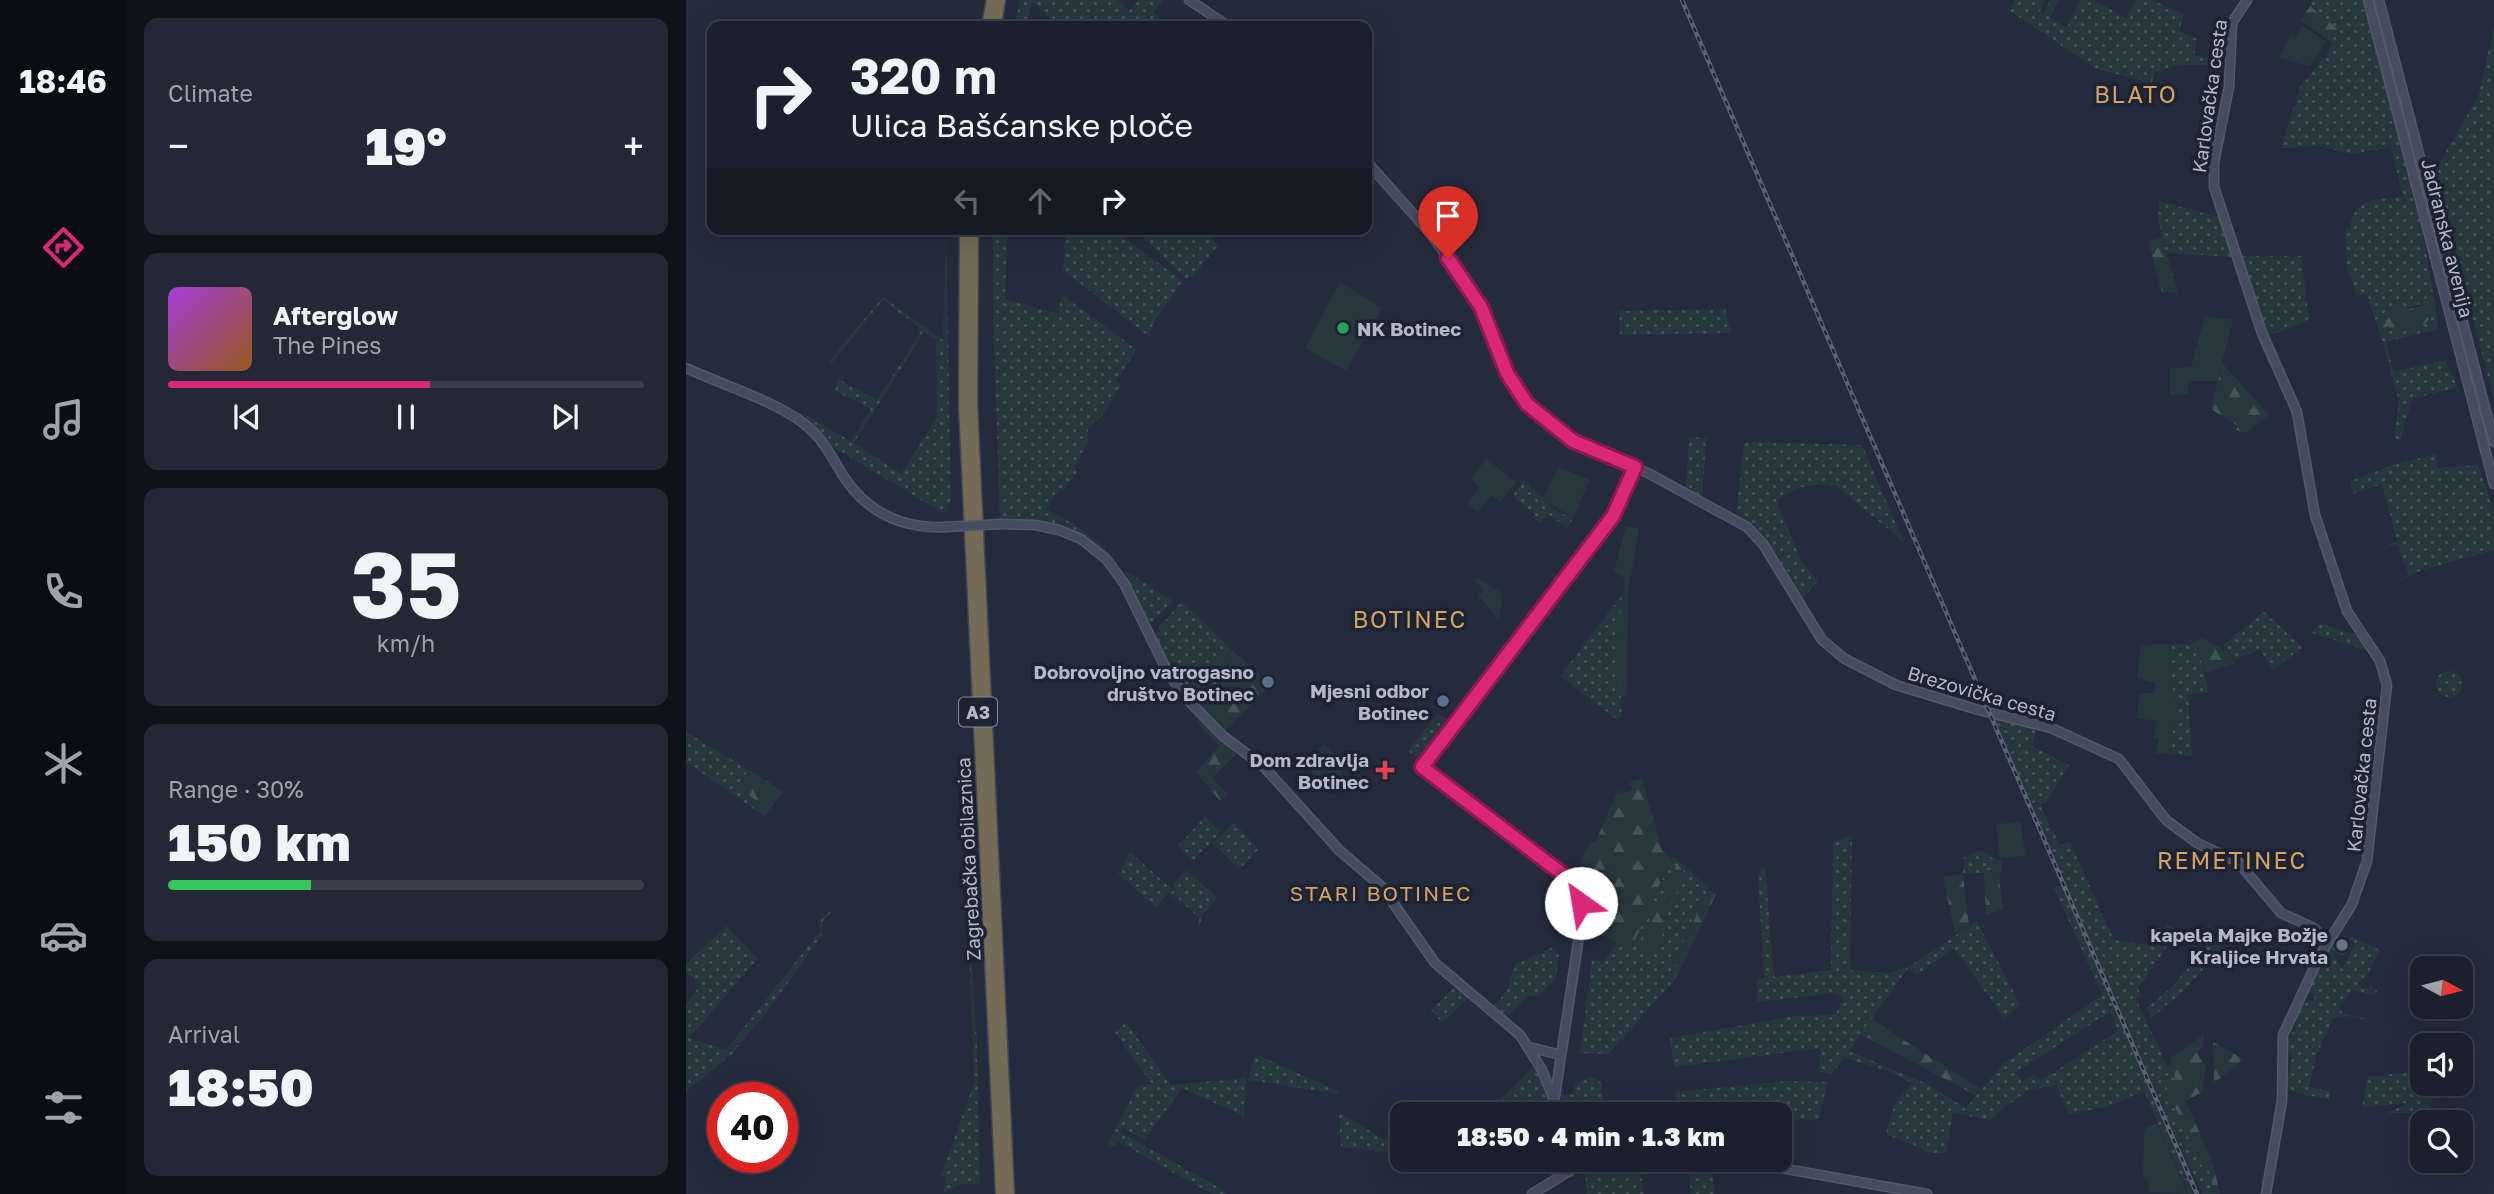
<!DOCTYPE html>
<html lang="en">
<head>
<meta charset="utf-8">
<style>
	:root { --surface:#1b202e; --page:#242836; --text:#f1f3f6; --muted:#a0a3aa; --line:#393e4a; --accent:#db2777 }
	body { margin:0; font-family:"Golos Text",sans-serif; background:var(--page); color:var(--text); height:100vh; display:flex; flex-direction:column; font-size:26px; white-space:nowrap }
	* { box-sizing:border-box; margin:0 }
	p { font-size:23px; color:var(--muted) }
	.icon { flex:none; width:38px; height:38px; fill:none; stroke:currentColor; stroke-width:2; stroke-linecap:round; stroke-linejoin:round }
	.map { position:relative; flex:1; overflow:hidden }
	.drawer { display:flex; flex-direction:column; gap:18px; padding:18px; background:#0f1219; width:560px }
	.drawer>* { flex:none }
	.banner { position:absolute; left:21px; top:21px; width:665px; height:214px; border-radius:14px; box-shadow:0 7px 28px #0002,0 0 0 2px var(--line); background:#1b202e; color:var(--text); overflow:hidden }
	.needle { width:46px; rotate:97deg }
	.controls { position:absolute; left:1724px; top:956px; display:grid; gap:14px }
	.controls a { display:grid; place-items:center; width:63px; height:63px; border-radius:14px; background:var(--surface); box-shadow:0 7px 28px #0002,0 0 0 2px var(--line); font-size:35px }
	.speed { position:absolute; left:21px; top:1082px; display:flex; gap:14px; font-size:35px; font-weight:700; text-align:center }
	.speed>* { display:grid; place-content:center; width:91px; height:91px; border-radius:50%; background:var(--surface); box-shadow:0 7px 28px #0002,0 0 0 2px var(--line); line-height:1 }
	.speed .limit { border:10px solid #d22; background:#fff; color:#111 }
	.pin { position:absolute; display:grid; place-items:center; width:60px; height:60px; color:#fff; margin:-72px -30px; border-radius:50% 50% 50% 0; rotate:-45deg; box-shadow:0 0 7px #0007 }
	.pin .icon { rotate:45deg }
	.me { position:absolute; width:77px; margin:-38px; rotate:328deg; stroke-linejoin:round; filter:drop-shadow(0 0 5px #0008) }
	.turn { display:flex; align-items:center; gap:24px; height:147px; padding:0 28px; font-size:32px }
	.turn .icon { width:91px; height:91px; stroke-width:2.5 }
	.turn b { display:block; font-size:49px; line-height:60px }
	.lanes { display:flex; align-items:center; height:66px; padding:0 28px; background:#0003; justify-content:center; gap:35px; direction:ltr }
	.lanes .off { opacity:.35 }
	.big { font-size:52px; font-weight:800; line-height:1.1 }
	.drawer .widget { flex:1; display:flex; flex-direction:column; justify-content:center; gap:10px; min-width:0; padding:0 24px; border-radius:14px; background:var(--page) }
	.drawer .dial { align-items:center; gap:0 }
	.dial b { font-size:91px; line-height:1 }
	.song { display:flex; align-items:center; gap:21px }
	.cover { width:84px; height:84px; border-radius:10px; background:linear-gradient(135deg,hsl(280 70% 55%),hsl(30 70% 35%)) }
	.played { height:7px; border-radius:4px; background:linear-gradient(90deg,var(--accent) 55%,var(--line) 55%) }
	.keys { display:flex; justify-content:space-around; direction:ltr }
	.heat { display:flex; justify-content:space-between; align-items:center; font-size:38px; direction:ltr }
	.charge { height:10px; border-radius:5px; background:linear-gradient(90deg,#34c759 30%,var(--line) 0) }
	.trip { position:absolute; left:704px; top:1102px; width:402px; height:70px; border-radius:14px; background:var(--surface); box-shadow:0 7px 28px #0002,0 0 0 2px var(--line); font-weight:800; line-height:70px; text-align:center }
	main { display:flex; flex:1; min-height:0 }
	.tab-bar { display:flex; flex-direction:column; width:126px; justify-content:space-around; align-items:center; background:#0b0d12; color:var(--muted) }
	.tab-bar .icon { width:49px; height:49px }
	.tab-bar .selected { color:var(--accent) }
	.tab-bar b { font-size:32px; color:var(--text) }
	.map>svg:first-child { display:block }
	.grass { fill:url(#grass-dots); fill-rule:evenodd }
	.forest { fill:url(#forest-firs) }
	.garden { fill:#26383e }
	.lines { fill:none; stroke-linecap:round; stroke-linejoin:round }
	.secondary-casing { stroke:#535968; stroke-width:11 }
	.highway-casing { stroke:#404655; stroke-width:13 }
	.secondary { stroke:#464c60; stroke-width:8 }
	.highway { stroke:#736b55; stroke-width:10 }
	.rail-casing { stroke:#5a6174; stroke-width:4.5 }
	.rail { stroke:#1d2332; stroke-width:2; stroke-dasharray:5; stroke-linecap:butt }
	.secondary-bridge-casing { stroke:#535968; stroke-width:11; stroke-linecap:butt }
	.secondary-bridge { stroke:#464c60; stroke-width:8 }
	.route-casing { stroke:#8e194d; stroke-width:18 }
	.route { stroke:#db2777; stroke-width:12 }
	.leisure-dot { fill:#2e9e5b; stroke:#1d2332; stroke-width:2.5 }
	.service-dot { fill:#5c6f8a; stroke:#1d2332; stroke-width:2.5 }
	.health-dot { fill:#e0444e; stroke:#1d2332; stroke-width:2.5 }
	.worship-dot { fill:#6b7280; stroke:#1d2332; stroke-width:2.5 }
	.labels { text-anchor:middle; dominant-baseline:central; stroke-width:7; stroke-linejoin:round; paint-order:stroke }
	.shield { fill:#1d2332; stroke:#868c9b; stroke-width:2 }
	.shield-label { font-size:18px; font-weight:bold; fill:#b3b9c8 }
	.street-label { font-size:19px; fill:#b3b9c8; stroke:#1d2332 }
	.poi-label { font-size:19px; font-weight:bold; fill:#b3b9c8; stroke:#1d2332; text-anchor:end }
	.neighbourhood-label { font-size:21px; letter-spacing:2px; fill:#d4a363; stroke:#1d2332 }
	.quarter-label { font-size:23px; letter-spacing:2px; fill:#d4a363; stroke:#1d2332 }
</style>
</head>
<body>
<main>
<nav class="tab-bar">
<b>18:46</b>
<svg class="icon selected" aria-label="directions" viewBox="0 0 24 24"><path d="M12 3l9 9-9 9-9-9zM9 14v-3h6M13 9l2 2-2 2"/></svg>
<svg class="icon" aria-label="music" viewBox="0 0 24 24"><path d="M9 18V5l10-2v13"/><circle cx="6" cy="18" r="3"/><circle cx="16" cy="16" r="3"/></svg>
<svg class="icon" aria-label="phone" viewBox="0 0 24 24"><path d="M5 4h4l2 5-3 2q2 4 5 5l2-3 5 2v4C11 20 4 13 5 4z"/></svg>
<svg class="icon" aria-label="climate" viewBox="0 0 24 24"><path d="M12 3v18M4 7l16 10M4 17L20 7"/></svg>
<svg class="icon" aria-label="car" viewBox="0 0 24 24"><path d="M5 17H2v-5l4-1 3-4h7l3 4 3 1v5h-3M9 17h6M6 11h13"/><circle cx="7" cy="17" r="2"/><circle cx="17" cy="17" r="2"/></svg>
<svg class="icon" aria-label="filters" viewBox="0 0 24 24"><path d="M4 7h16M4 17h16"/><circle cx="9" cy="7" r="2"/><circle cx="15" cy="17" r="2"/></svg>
</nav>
<section class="drawer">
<div class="widget"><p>Climate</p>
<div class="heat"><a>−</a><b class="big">19°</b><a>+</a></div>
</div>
<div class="widget">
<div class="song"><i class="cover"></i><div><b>Afterglow</b><p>The Pines</p></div></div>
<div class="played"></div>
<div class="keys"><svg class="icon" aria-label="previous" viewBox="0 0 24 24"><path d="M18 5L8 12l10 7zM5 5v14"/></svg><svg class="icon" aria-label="pause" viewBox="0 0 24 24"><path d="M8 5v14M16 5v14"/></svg><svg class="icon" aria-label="next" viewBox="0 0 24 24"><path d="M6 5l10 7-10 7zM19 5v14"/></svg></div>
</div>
<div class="widget dial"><b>35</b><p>km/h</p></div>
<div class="widget"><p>Range · 30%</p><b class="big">150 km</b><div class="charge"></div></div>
<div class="widget"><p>Arrival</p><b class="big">18:50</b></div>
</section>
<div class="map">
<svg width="1808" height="1194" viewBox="0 0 1808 1194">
	<defs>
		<pattern id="grass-dots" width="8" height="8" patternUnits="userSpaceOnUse" patternTransform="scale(1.75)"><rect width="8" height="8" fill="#26383e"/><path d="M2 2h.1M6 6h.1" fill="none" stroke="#435358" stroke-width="1.8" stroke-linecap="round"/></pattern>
		<pattern id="forest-firs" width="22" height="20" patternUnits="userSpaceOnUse" patternTransform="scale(1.75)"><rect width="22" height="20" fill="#26383e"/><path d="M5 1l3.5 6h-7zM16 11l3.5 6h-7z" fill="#435358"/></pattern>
	</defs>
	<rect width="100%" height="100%" fill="#242b3d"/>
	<!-- grass -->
	<path class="grass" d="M334,0H431L443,11L453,0H478L467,12L482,25L372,26L346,1L341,26H329Z
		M1328,0H1359L1354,12L1358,14L1364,0H1372L1364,18L1381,28L1394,0H1408L1440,18L1450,0H1466L1498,14L1493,31L1511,39L1508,55L1523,58L1522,65H1494L1469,72L1465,86L1454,80L1410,69L1324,11Z
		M1626,0H1676L1735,223L1748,298H1741L1739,306L1734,304L1689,320L1681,293L1671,296L1661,267L1659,229L1664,228C1667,198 1693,199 1717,197L1705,147L1667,154L1633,146L1595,148L1614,87L1642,53L1647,42L1642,40L1652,29L1624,6Z
		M1808,26V400L1749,171L1793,94Z
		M1473,201L1533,217L1545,257L1480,253L1472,218Z
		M260,229L265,498L261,513L255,512L145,446L128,424L113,415L114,412L165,441L185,409L149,391L152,379L191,400L236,330L197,300L146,363L143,361L197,297L257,340ZM238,332L250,340L251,417L215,474L168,443Z
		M307,229H322L319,299L373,314L375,294L451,350L430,381L435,385L417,415L402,428V442L389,466L391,473L378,490L374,488L360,510C379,515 430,551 433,570C388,535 374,519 314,520L307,315Z
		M380,229H426L497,281L469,320L462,336L377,270Z
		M448,229H515L533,245L507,276L500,278Z
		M1554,256H1615L1623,320L1582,336Z
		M1039,309L1045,333L934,335L933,311Z
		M1747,315L1751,317L1752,329L1700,342L1708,372L1759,360L1772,387L1726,399L1714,441L1708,438L1713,401L1693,331L1703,326L1709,333L1738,325Z
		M1003,437L1020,438L1016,500L1000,489Z
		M1058,442L1176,445L1218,542L1150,486L1133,484L1112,488L1090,500L1115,561L1132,581L1116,599L1142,642L1066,523L1050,516Z
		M1750,454L1752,468L1792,465L1808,510V550L1736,570L1708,583L1722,575L1712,544L1696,548L1711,541L1696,484L1667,494L1664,481L1703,466Z
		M838,481L872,512L887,518L882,528L861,514L854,523L847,518L849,514L826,496Z
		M438,570L487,601L464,624Z
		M939,591L932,628L936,717L930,719L874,676Z
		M496,601L544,649L535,665L539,670L530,686L515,696L506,695L481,661L469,632Z
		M1578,612L1617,647L1587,670L1574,650L1550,659L1537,645Z
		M1632,623L1671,635L1683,651L1626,633Z
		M1517,638L1520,640L1511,644L1523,692L1502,695L1506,756L1485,754L1489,711L1483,644H1505Z
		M1750 684a13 13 0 1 1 26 0a13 13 0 1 1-26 0Z
		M752,713L765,723L754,738L746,741L735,761L722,751Z
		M1307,715L1351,726L1346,746L1383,765L1360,802L1354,805L1374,845L1384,842L1428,940L1470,946L1481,925L1492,931L1452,988L1455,996L1450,999L1481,1066L1486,1065L1489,1079L1477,1078L1523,1171L1528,1194H1517L1488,1134Z
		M0,732L63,770L52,786L82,811L78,816L0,762Z
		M519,817L535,832L507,861L492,846Z
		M548,823L573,849L554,869L526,843Z
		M1166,836L1164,970L1203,973L1223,967L1291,921L1334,1005L1318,1018L1268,948L1231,975L1222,968L1163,1051L1239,1083L1280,1108L1317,1064L1416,995L1368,888L1378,885L1510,1194H1503L1448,1068L1457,1091L1423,1106L1383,1114L1370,1085L1342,1090L1303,1120L1267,1113L1260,1153H1246L1200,1134L1209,1103L1226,1083L1202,1071L1159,1058L1145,1074L1133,1072L1134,1048L988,1067L984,1038L1109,1016L1149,1015L1158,998L1150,993L1071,1002V979L1078,978L1072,872L1079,867L1088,977L1145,970L1147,841ZM1424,1012L1432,1031L1356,1080L1347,1075L1337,1081L1329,1073Z
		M1295,850L1308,859L1298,873L1277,874L1278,857Z
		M444,852L485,888L486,895L511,920L482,893L470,908L432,873Z
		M987,856L1023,888L987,963L995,968L987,982L922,1054L894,1053L906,960L917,962L931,943L944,951ZM1000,874L977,921L968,950L961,954L951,950Z
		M280,867L291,1044L294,1184H276L257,1193L260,1176H255L288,1083Z
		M500,870L531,897L517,914L512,929L514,915L513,918L486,893L488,883Z
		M149,908L137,921L136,935L90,1000L46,1054L0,1091V1004L15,984L0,972V964L40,926L72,959L3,1038L40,1050L134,931L132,921Z
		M1522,925L1530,932L1532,944L1537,949L1493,995L1465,1018L1461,1008L1486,987L1527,938Z
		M1651,934L1666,944L1660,956L1647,952L1656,969L1669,943L1657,934L1694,950L1681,976L1672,982L1676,989L1685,987L1691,991L1689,996L1667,990L1653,1008L1657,1013L1683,1020L1659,1016L1647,1018L1631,1054L1623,1087L1643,1091L1644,1100L1599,1090L1606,1058L1600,1042L1610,1028L1609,1015L1617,1000L1628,1001V995L1620,992L1645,944L1663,950L1662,944L1649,937Z
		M865,948L873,955L870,978L852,996H842L821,1017L808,1007L822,988L828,965Z
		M771,985L785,996L756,1023L745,1010Z
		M440,1022L485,1085L560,1078L558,1116L496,1088L459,1140L437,1128L434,1132L541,1192L540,1194H526L431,1141L428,1147L422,1144L452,1085L466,1084L429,1033Z
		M569,1054L652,1091V1094L562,1080Z
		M850,1065L871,1115H798Z
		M1723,1072H1736V1083H1751L1743,1110L1744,1122L1741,1113H1701L1722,1103L1676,1107L1682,1077Z
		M904,1076L916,1083L917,1115H898L900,1105L876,1103L873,1094L886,1095L889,1085Z
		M1101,1081L1142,1082L1132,1120L1094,1119V1115H1035L1037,1105L990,1097L989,1092Z
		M653,1112L709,1146L705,1152L655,1147Z
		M907,1160H953L958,1194H901L898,1165Z
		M1001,1160H1024L1029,1194H1005Z"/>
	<!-- forest -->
	<path class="forest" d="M1624,6L1652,29L1642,40L1615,20Z
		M1476,238L1492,293L1476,292L1462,241Z
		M1741,298H1748L1751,317L1747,315L1738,325L1709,333L1702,326L1693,331L1689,320L1703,317L1704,306L1711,307L1713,312L1739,305Z
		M1536,363L1583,415L1560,433L1550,430L1552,426L1525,409Z
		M1520,640L1541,651L1549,663L1519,673L1511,644Z
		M544,649L574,674L570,681L580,690L537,732L503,697L509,693L515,695L519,685L530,686L538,670L533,661L541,657Z
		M484,680L553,751L526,778L542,794L534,801L510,772L534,745L516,728Z
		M63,770L98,792L82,811L52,786Z
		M956,779L976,850L985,859L944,951L912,932L925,902L916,898L926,879L910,870L905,875L893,864L905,842L909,843L933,789L935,794L947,790L944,782Z
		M1308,859L1317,861L1313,879L1317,909L1300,915L1298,873Z
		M991,864L1000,874L977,921L978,932L968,951L962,954L950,949Z
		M1277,874L1283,926L1269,934L1257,877Z
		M1022,891L1030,894L995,968L987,964Z
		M1185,1019L1295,1089L1289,1095L1174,1034Z
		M1518,1035L1517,1046L1511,1053L1520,1066L1516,1092L1500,1101L1528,1167L1534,1194H1528L1523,1171L1515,1166L1476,1078H1489L1484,1058Z
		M1527,1042L1557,1059L1528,1083Z
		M990,1097L1037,1105L1035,1115H986Z"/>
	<!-- garden -->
	<path class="garden" d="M1616,25L1640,42L1623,66L1593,58L1605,35L1609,38Z
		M654,282L696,308L660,371L619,348Z
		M1519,316L1547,320L1531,381H1502V394L1484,395V368L1505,367Z
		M800,459L830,482L815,502L805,495L792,512L781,504L794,487L785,479Z
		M873,467L904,480L887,518L856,499Z
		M940,526L953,528L942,592L941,695L934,696L932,628L939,579L928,571Z
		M792,578L817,594L813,621L792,595L798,590L788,581Z
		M1483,644L1489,711L1485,754L1469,753L1473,739L1467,738L1471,721L1451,718L1453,696L1457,693H1468L1469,683L1451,678L1455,645Z
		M638,744L662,766L646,784H637L625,771L626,760Z
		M1335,822L1339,856L1314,858L1310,824Z
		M1472,1124L1501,1194L1463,1192L1462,1179H1457L1458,1133L1460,1127Z"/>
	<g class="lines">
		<defs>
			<path id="secondary" d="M503,0L542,26
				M1561,0L1546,23L1543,87L1528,163V187L1576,333L1611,412L1629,515L1661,611L1694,661L1701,685L1681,861L1666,904L1633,957L1597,1035L1596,1101L1580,1194
				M1682,0L1808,484
				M1693,0L1808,442
				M681,162L744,233L784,289L799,316L825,382L852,415L893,444L962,473L1061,527L1077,544L1136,640L1159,659L1210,685L1289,709L1365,728L1433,759L1480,820L1511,843L1552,862L1595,913L1626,927L1642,941
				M0,368C34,384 89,401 117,423C135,436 145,455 156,474C180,512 215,529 260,527
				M315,524L349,525L373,530L395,539L420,559L438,583L482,673L501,699L537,736L578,767L653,850L696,887L749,963L834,1035L856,1070L874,1115
				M843,1047L875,1055
				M869,1096L896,916L891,891L879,876L736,767L927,516L949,467
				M881,1160L883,1172
				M1050,1160L1241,1194
				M846,1194L901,1160"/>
			<path id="highway" d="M301,26L306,0
				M310,26L314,0
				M279,229L278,404L315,1194
				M287,229L286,404L323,1194"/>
		</defs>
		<!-- secondary casing -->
		<use href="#secondary" class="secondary-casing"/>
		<!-- highway casing -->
		<use href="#highway" class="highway-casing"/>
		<!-- secondary -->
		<use href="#secondary" class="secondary"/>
		<!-- highway -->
		<use href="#highway" class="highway"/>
		<defs>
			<path id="rail" d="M996,0L1511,1194"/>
		</defs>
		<!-- rail casing -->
		<use href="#rail" class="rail-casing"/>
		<!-- rail -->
		<use href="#rail" class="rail"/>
		<defs>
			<path id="secondary-bridge" d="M260,527L315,524"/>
		</defs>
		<!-- secondary-bridge casing -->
		<use href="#secondary-bridge" class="secondary-bridge-casing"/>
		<!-- secondary-bridge -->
		<use href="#secondary-bridge" class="secondary-bridge"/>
	</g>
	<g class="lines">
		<defs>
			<path id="route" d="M762,258L795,307L821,373L841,404L887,441L949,467L927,516L736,767L879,876L888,887L895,903"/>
		</defs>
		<!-- route casing -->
		<use href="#route" class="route-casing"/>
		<!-- route -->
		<use href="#route" class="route"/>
	</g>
	<!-- markers -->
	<circle class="leisure-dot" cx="657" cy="328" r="7"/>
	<g class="service-dot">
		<circle cx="582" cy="682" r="7"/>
		<circle cx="757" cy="701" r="7"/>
	</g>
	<path class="health-dot" d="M695.5 759.5h7v7h7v7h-7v7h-7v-7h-7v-7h7z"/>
	<circle class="worship-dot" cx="1656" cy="945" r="7"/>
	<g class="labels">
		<!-- shield labels -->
		<rect class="shield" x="273" y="697.5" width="38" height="29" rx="5"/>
		<g class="shield-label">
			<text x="292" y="712">A3</text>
		</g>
		<!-- street labels -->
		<g class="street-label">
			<text transform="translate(1523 96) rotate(-82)">Karlovačka cesta</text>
			<text transform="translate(1762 238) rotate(76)">Jadranska avenija</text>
			<text transform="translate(1296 693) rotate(16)">Brezovička cesta</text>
			<text transform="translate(1675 775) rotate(-84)">Karlovačka cesta</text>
			<text transform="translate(282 859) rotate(-93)">Zagrebačka obilaznica</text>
		</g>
		<!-- poi labels -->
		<g class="poi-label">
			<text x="671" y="328" text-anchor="start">NK Botinec</text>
			<text x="568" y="671">Dobrovoljno vatrogasno<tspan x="568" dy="22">društvo Botinec</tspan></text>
			<text x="743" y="690">Mjesni odbor<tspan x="743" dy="22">Botinec</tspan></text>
			<text x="683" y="759">Dom zdravlja<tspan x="683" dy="22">Botinec</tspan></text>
			<text x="1642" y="934">kapela Majke Božje<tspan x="1642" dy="22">Kraljice Hrvata</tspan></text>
		</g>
		<!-- neighbourhood labels -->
		<g class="neighbourhood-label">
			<text x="695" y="893">STARI BOTINEC</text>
		</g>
		<!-- quarter labels -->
		<g class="quarter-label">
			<text x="1450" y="94">BLATO</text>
			<text x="724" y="619">BOTINEC</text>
			<text x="1546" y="860">REMETINEC</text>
		</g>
	</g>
</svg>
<div class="controls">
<a><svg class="needle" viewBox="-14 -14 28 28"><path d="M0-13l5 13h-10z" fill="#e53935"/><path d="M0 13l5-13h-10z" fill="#a0a3aa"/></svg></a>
<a><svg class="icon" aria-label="sound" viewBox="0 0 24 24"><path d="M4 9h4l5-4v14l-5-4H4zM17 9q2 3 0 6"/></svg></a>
<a><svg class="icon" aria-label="search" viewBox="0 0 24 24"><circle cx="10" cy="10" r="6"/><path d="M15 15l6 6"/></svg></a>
</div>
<div class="speed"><div class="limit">40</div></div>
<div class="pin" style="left:762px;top:258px;background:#d93025"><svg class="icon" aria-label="arrive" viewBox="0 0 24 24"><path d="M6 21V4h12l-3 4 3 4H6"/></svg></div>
<svg class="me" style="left:895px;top:903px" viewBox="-20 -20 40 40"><circle r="19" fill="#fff"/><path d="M0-13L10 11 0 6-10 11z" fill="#db2777"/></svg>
<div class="trip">18:50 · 4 min · 1.3 km</div>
<div class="banner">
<div class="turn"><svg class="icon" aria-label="right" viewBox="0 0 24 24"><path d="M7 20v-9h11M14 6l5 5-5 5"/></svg><div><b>320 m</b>Ulica Bašćanske ploče</div></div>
<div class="lanes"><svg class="icon off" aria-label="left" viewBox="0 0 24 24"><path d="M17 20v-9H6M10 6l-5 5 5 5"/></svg><svg class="icon off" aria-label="ahead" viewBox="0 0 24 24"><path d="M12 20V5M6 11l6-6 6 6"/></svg><svg class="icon" aria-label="right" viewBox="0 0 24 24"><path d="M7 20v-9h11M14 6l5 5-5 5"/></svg></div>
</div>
</div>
</main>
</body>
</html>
